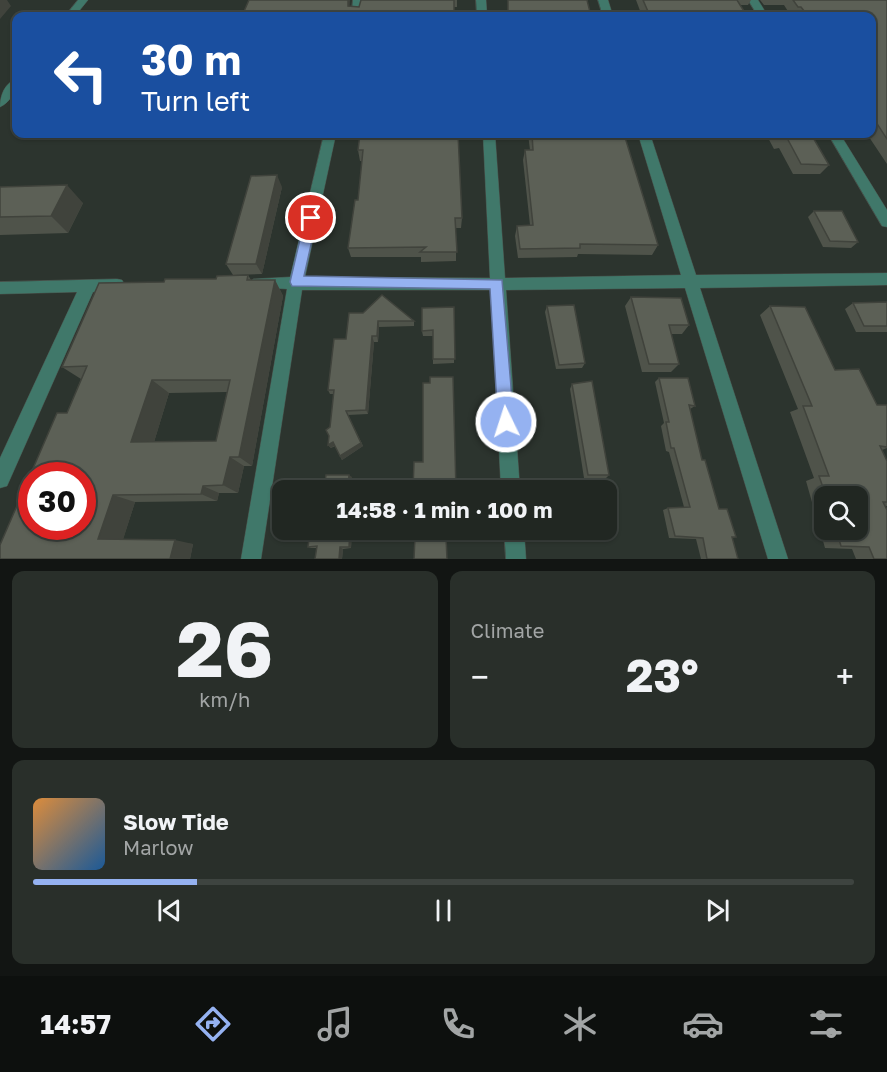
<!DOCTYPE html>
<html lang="en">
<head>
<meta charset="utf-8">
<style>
	:root { --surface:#212722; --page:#292f2a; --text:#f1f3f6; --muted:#a2a5a5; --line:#3e4440; --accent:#95b2f1 }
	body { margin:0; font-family:"Golos Text",sans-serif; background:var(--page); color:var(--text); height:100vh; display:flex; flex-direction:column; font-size:22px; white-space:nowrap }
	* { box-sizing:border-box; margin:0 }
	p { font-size:20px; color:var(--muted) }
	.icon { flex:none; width:33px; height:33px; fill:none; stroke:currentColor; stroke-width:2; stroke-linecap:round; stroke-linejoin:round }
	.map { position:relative; height:559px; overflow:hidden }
	.drawer { display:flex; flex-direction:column; gap:12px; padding:12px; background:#121513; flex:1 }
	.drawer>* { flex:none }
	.guide { position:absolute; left:12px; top:12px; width:864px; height:126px; border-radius:12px; box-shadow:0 2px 4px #0004,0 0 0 2px var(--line); background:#1a4fa0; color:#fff; overflow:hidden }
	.buttons { position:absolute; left:814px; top:486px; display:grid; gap:12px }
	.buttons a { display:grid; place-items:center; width:54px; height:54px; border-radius:12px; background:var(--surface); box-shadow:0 2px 4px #0004,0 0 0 2px var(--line); font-size:30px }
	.speed { position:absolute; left:18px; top:462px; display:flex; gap:12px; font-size:30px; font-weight:700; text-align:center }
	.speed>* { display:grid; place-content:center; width:78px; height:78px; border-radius:50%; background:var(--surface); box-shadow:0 2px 4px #0004,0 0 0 2px var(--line); line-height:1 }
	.speed .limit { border:9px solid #d22; background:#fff; color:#111 }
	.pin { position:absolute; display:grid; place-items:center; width:51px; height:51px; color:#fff; margin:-26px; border:3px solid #fff; border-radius:50%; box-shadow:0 2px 6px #0007 }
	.me { position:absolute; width:66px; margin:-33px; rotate:356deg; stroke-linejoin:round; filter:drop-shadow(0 0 4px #0008) }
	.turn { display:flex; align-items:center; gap:21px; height:126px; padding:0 30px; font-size:27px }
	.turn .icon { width:78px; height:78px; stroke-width:2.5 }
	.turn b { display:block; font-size:42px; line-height:51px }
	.big { font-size:45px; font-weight:700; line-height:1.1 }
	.drawer .tile { flex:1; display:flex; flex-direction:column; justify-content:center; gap:9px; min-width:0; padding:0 21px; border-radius:12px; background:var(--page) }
	.drawer .dial { align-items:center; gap:0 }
	.dial b { font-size:78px; line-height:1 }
	.song { display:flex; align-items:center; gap:18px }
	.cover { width:72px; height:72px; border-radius:9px; background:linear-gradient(135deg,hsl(30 70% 55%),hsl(210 70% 35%)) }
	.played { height:6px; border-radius:3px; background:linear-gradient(90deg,var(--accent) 20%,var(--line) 20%) }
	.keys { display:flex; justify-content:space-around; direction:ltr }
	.heat { display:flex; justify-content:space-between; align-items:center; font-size:33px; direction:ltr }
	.drawer .tiles { flex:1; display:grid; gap:12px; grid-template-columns:1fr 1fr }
	.tile:last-child { grid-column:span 2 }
	.trip { position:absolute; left:272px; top:480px; width:345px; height:60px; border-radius:12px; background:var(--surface); box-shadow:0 2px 4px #0004,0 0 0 2px var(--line); font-weight:700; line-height:60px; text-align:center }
	.menu { display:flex; height:96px; justify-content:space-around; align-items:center; background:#0d100e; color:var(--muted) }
	.menu .icon { width:42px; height:42px }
	.menu .current { color:var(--accent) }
	.menu b { font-size:27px; color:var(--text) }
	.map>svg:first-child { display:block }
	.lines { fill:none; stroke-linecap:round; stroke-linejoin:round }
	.minor-casing { stroke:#49514b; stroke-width:1 }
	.minor { fill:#40786a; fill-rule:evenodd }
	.wall { fill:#4f534a; fill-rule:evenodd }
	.shaded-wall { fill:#40433c }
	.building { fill:#5c6056; stroke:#40433c; stroke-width:1.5; fill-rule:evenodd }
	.route { fill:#95b2f1; stroke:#61749d; stroke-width:1.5 }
</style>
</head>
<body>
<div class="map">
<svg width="887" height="559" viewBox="0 0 887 559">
	<rect width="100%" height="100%" fill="#2c342e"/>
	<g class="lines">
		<defs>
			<path id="minor" d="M78,0H88L75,16H65Z
				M353,0H363L361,16H351Z
				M476,0H486L487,16H477Z
				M598,0H608L613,16H603Z
				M748,0H758L768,16H758Z
				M16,79C17,89 11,102 0,107C0,95 5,83 16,79Z
				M324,134H336L305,277L490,278L483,134H495L505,278L681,275L638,134H650L696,275L887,273V285L700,288L788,559H768L685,288L506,290L520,490H501L491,290H302L261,559H241L287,289L253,287L250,283L253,279L290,277Z
				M828,134H840L887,210V227L882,226Z
				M117,279L122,280L125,285L122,290L93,292L7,486L0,488V458L77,292L0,294V282Z
				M504,530H524L526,559H506Z"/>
		</defs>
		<!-- minor casing -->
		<use href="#minor" class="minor-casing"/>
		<!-- minor -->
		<use href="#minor" class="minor"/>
	</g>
	<!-- wall -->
	<path class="wall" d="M361,0H457V7H454V16L350,6L359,7Z
		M636,0H751L748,5H740L747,16H642Z
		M760,0H887V164L867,134H872V16H791L784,5H764Z
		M360,134L462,218L461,228H456V261L421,262V257H351L348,248L358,200L362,161H360L358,150Z
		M528,134H624L658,245L652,255L578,254L577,257L518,258L515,236L517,226L530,225L523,160L525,150H530Z
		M755,134H811L829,165L820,174H793L779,148L774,149L767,136H756Z
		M0,187L83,203L68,233L0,235Z
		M282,187L262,274L233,275L226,264Z
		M814,211L858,242L851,248L823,247L808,217Z
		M248,275L251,280H275L283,296L252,466H244L238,493H219L217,501L135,502L123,539L193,544L190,559H0L67,413L81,379L62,367L164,282L216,279ZM227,392L216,441L154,442L169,393Z
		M631,297L689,325L682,334H671L679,364L671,372H642L625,306Z
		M887,302V332H856L845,309L853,303Z
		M547,306L585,363L582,368L556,369L545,312Z
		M770,306L835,370L877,405H887V448L882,450L887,461V506H885L887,559H856L852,549L825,548L806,481L814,478L790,412L798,409L760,315ZM825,496H858V530H825Z
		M454,307V363L433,364V336H423L422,331Z
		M363,313L414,321V326L379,327L378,342H374L368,414L348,415L363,446L342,460L335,446L331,448L328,445L334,394H330L328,390L346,339Z
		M659,378L695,406L690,409L702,460L719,509L736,537L732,538L738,559H701L696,539L669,538L663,510L668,508L684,507L669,452L666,451L661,426L664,423L655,382Z
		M572,384L609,475L606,478H584L570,389Z
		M310,530H352L351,548L343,549L342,559H315L317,548H311L308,547Z"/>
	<!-- shaded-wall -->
	<path class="shaded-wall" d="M0,0H7L11,6L0,19Z
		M348,0H350L349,16L348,6Z
		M277,175L282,187L262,274L256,264Z
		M67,185L83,203L68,233L51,216Z
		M275,280L283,296L252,466L239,457Z
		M378,321L379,327L378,342L377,336Z
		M372,336L374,342L368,414L366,410Z
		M152,380L169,393L151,452L131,442Z
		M346,411L363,446L342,460L340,456Z
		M333,442L335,445L331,448L328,445Z
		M230,457L244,466L238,493L223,485Z
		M349,475L352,477L351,490H348Z
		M203,486L219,493L217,501L201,494Z
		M113,495L135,502L122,543L98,539Z
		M350,530H352L351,548L349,547Z
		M175,540L193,544L190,559H170Z
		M340,547L343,549L342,559H339Z"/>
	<!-- building -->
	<path class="building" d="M249,0H348V6L359,7L361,0H454V16H242Z
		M508,0H587L591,16H508Z
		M643,0H737L747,16H650Z
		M793,0H887V139L872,116V16H808L801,7H798Z
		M360,134H458L462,218H455L457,252H420L426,247L348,248L355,200H358L363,150H358Z
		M532,134H624L658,245L580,244V248L520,249L517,226L533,225L525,150H533Z
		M778,134H811L829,165L801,164L787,138L781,139Z
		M277,175L256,264H226L251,176Z
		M67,185L51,216L0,217V187Z
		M814,211H842L858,242L830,241Z
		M248,275L247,280H275L239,457H230L223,485L203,486L201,494L113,495L98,539L175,540L170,559H0V545L57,413H67L87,366L62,367L99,283L164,282L165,279H216L217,276ZM152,380H230L216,441L131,442ZM32,476H82V526H32Z
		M382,295L414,321H378L377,336H372L366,410L346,411L361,443L340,456L333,442L328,445L329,436L326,430L330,427L334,390H328L334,339H346L349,313H363Z
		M631,297L681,298L689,325H669L679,364H649Z
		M887,302V326H864L853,303Z
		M574,305L585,363L559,365L547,306Z
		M770,306L805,307L835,370L859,369L877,405H887V447L880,446L887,461V502H883L887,510V559H874L869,547L841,546L836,530H858V496H826L819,476H829L803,406H812Z
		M454,307L455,359H433V330L422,331V308Z
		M430,377H453L456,490H413L414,462H423V383H430Z
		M659,378H688L695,406L689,405L702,460H705L719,509H727L736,537H732L738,559H707L703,538L675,536L668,508L690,507L674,448H671L666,422H669Z
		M592,381L609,475H588L572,384Z
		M326,475H349L348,490H324Z
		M310,530H350L349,547H340L339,559H315L317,546L308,547Z
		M412,530H454L455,536L446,537L447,559H414L415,537H412Z"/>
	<!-- route -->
	<path class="route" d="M311,213L317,218L304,276L502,280L514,422L512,427L506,430L501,427L498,422L490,289L292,286L290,282L305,218Z"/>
</svg>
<div class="buttons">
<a><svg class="icon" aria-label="search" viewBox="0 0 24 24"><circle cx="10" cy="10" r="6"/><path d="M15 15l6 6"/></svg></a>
</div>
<div class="speed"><div class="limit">30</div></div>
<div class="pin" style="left:311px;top:218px;background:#d93025"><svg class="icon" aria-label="arrive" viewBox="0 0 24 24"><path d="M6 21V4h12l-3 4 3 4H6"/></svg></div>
<svg class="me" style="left:506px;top:422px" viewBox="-20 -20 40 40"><circle r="17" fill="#95b2f1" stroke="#fff" stroke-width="3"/><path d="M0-11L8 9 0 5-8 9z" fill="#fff"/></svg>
<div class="trip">14:58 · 1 min · 100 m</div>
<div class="guide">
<div class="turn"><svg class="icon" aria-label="left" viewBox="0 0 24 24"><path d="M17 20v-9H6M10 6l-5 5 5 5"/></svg><div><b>30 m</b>Turn left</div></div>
</div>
</div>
<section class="drawer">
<div class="tiles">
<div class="tile dial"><b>26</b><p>km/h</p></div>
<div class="tile"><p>Climate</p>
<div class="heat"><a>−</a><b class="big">23°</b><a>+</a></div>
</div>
<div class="tile">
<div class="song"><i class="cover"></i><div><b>Slow Tide</b><p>Marlow</p></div></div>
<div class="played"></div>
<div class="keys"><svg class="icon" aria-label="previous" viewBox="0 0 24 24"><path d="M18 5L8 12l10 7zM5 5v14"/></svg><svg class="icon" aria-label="pause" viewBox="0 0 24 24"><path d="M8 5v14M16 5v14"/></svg><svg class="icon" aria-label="next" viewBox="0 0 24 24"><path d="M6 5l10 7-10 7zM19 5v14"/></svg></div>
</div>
</div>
</section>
<nav class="menu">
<b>14:57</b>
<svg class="icon current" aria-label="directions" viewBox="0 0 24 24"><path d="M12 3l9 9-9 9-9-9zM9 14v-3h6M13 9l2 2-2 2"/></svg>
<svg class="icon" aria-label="music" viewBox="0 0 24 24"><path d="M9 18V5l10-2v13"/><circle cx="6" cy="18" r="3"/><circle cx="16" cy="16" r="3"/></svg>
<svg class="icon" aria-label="phone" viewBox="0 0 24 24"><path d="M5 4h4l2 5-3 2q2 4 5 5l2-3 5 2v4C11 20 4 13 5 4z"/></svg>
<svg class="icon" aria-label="climate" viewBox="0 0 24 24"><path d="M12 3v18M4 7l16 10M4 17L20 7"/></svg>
<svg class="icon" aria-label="car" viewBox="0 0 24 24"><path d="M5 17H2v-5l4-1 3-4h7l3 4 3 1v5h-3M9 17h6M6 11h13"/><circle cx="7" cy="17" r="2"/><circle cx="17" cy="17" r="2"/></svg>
<svg class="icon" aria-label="filters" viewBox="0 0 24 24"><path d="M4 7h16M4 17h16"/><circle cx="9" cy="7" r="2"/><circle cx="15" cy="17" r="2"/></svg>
</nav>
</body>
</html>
